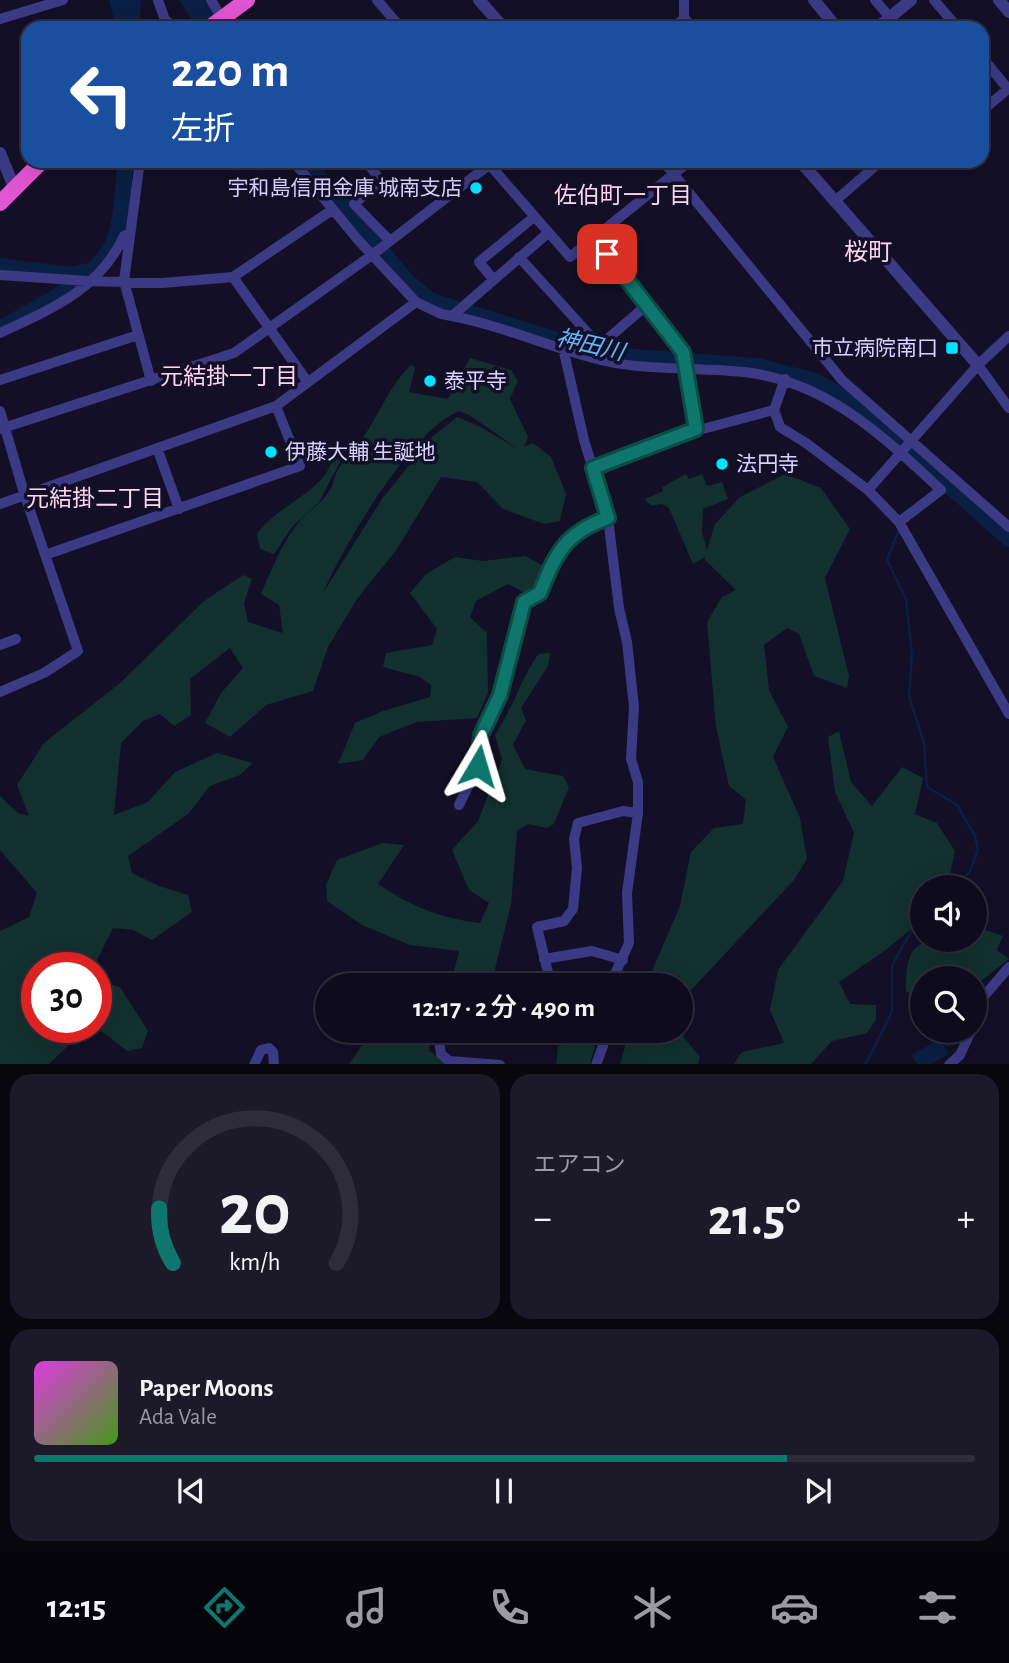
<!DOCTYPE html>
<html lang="ja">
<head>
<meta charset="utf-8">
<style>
	:root { --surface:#0e0b1c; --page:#1c1929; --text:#f1f3f6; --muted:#9b9ba3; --line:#2e2b3b; --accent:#0f766e }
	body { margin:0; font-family:"Alegreya Sans","Noto Sans JP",sans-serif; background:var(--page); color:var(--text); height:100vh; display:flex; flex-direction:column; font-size:26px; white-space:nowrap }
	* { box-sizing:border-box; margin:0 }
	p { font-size:23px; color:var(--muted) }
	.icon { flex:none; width:38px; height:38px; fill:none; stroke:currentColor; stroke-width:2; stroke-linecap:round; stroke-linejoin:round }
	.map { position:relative; height:1064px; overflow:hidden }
	.sheet { display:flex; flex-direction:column; gap:10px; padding:10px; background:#08060f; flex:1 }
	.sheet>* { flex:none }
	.guide { position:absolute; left:21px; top:21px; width:968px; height:147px; border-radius:21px; box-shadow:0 7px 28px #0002,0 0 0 2px var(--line); background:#1a4fa0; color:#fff; overflow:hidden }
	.buttons { position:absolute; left:910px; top:875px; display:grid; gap:14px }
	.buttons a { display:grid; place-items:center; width:77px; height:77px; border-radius:50%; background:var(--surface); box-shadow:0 7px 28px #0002,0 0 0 2px var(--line); font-size:35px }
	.speed { position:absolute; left:21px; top:952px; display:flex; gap:14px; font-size:35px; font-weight:700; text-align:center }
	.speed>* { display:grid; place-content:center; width:91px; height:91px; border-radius:50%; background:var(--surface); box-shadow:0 7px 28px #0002,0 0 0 2px var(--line); line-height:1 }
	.speed .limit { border:10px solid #d22; background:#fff; color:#111 }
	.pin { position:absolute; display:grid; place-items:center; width:60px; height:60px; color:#fff; margin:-30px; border-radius:14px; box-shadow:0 4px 10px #0006 }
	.me { position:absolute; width:77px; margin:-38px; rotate:7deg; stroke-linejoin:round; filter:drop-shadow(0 0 5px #0008) }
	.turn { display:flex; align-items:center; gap:24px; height:147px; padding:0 35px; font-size:32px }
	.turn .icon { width:91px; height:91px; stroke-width:2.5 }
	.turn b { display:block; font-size:49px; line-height:60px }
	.big { font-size:52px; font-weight:600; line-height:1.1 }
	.sheet .card { flex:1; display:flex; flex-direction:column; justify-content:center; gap:10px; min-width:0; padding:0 24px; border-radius:21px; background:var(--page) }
	.sheet .dial { align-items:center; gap:0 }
	.dial svg { height:182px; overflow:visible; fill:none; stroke:var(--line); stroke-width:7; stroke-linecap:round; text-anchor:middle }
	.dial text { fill:var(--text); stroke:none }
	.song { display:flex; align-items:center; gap:21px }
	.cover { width:84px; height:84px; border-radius:10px; background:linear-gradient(135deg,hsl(300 70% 55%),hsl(100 70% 35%)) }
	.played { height:7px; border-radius:4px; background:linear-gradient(90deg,var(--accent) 80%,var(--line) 80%) }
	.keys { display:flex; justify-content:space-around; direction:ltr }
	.heat { display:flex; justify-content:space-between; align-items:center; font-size:38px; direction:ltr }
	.sheet .tiles { flex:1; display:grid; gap:10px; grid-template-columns:1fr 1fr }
	.card:last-child { grid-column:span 2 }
	.trip { position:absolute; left:315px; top:973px; width:378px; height:70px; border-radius:35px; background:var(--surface); box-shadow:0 7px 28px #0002,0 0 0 2px var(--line); font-weight:600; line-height:70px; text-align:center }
	.tab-bar { display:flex; height:112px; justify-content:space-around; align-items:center; background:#06040b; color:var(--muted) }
	.tab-bar .icon { width:49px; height:49px }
	.tab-bar .selected { color:var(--accent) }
	.tab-bar b { font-size:32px; color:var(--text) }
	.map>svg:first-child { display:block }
	.green { fill:#12302f; fill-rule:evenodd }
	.water { fill:#0a1f44 }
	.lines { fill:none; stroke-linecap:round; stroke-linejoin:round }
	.stream { stroke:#0a1f44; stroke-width:2.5 }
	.river { stroke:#0a1f44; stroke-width:16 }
	.minor { stroke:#3d3a85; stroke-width:10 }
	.tertiary { stroke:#3d3a85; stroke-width:12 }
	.trunk { stroke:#e055d1; stroke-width:16 }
	.route-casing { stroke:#0a4d48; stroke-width:18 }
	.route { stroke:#0f766e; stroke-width:12 }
	.poi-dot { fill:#00e5ff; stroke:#130f26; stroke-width:2.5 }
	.labels { text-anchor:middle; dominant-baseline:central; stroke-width:7; stroke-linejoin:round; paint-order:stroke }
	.poi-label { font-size:21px; fill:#d9d4ff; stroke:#130f26; text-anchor:start }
	.neighbourhood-label { font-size:23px; fill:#ffd6f0; stroke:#130f26 }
	.water-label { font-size:23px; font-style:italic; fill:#62b6ff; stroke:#130f26 }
	.quarter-label { font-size:24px; fill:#ffd6f0; stroke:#130f26 }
</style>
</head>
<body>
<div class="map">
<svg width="1009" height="1065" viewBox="0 0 1009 1065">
	<rect width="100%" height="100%" fill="#130f26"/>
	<!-- green -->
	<path class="green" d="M470,358L511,370L518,381L510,399L528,437L524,447L533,443L551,457L566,494L560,521L544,524L503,509L477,482L441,477L397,549L357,599L328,647L313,691L266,705L230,737L205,723L221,693L243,668L230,648L190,679L191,715L174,726L160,714L143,721L121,743L114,815L148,802L175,772L217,753L253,763L240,775L210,786L188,814L128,856L132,873L159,886L188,895L192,912L152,940L133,930L113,928L93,968H37V1027H88L49,1064H0V931L29,917L37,893L0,850V796L18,813L29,816L17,785L44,743L120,683L204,601L243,575L252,579L244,603L248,622L283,633L279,605L261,594C271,571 280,547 295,527C305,512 322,505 331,488C334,481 335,474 339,468C347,454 360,443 368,430C384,405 390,385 412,364L415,368L409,392L448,399ZM459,411L471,416L518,449L479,426L457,417L432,437L382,499L323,593C344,545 411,430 459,411Z
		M337,451H343L346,457L340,462L319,502L292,527L274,554L260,549L257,534C275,509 305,499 324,476C330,469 332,459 337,451Z
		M686,474L689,479L702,474L707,486L722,482L728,499L703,509L702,532L707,550L715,524L740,497L785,474L821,488L850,529L825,578L849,676L847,688L814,676L799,634L787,628L764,645L769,690L788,727L773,757L800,818L807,859L794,880L681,1001V985H646L680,906L691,852L714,828L743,824L746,800L729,786L716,727L707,622L722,597L736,590L705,560V557L693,564L669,508L662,504L651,506L645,499L663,491L662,487Z
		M525,556L542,565L533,586L525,593L508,584L476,601L470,617L487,633L488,693L477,718L417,722L379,737L363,760L338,764L355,723L383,711L430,697L431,685L420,677L383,667L386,653L432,645L437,629L410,593L426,574L455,557L483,561Z
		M550,653L548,666L521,708L526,720L513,745L525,769L563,776L569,787L554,824L547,828L528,824L517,831L511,905L491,985H408L454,971L459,951L410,945L362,925L327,901L326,885L337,860L382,843L404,845L378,884C410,906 442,919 480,923L489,903L469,890L452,850L478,821L502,760L495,735C512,709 521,680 538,654Z
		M839,731L851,782L872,806L902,767L923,778L915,814L937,823L955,851L947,887H922V920L887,949L839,982L850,1004L876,1005V1020L867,1033L832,1041L811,1064H734L742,1052L784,1043L770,1010L778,970L843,881L854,833L835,792L828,737Z
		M975,926L1003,936L997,950L1009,959L981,981L975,992V978H922V995L906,992C904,933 926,940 975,940Z
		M96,979L120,987L148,1031L142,1048L127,1051L96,1027Z
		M372,1031H433L429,1050L445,1064H349Z
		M629,1031H679L700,1057L698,1064H620Z
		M581,1040L595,1046L590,1064H556L558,1046Z"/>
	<!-- water -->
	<path class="water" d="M109,0H141L140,28H116Z
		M179,0H205L222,28H198Z
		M940,1039L949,1054L931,1064H917L911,1055Z"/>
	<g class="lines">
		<!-- stream -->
		<path class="stream" d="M898,532L887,560L906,599L912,655L909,696L924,743L927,787L957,805L975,836L978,850L970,871L956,887
			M865,1065L892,1012V966L910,933L922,922"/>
		<!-- river -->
		<path class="river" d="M305,161L407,281L431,301L606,355L757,366L815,381L844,397L891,434L1009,539
			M0,266L72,275L89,271
			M0,328C37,307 102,279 116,236C123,212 122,186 126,161"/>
		<!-- minor -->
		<path class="minor" d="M158,0L165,20L177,28
			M211,0L227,28
			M377,0L401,28
			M875,0L899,28
			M934,0L958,28
			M0,19L63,0
			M672,28L684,19V0
			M982,57L1008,89
			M982,111L1009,88
			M140,161L124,281L151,381
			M293,161L359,241L416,302L441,314C497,323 550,348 605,361C651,371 698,367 744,372C826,381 883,436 941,490L899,522
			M317,161L318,162
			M366,161L381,181L354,204L389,240
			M663,161L842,380L1009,527
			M489,164L570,257L690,161
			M835,201L881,161
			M594,238L683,352L684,370
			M519,257L596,342L605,341L648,304
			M0,275L87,281L162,283L233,277L332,210
			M233,277L307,381
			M493,279L479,262L534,217
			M452,316L548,233
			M0,333C51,309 99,290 124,236L129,234
			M563,348L584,440L608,518L619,608L627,642L634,707L631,759L638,782V813L627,893L629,943L610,985
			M978,365L1009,408
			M687,370L696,429
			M0,380L138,335
			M774,410L785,379
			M0,411L24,493L78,651L44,673L0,692
			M0,429L234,353L372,255L494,161
			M157,448L179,509
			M593,468L669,438L774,410L780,427L806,443L868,490L899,522L1009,714
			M868,490L978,365L1009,336
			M0,504L276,406L416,302
			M45,555L300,466L276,406
			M0,645L16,639
			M459,805L478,766L480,735L500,695L524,602C545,590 542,583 552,563C564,539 583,526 608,518
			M544,959L592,951L623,960
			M551,985L537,927L564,921L573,909L577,868L574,839L578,823L623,811L638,813
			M975,1018L979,1002L1009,967
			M443,1031L439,1040L441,1054L449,1061L500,1065
			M254,1065L261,1050L269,1048L273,1052L274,1065
			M596,1065L603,1046L600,1031
			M949,1065L960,1055L971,1031"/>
		<!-- tertiary -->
		<path class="tertiary" d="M479,0L504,28
			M814,0L837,28
			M999,0L1009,12
			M684,19L692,28
			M877,28L911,0
			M0,153L14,187
			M800,161L978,365"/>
		<!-- trunk -->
		<path class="trunk" d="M209,28L247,0
			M0,203L42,161"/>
	</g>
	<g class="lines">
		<defs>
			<path id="route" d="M478,766L481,735L500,695L524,602L540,593C555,554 566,532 608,518L593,468L696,429L683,352L607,254"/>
		</defs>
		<!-- route casing -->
		<use href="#route" class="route-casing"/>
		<!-- route -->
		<use href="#route" class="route"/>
	</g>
	<!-- markers -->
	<g class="poi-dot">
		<circle cx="476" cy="188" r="7"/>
		<rect x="945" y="341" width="14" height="14" rx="3.5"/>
		<circle cx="430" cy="381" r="7"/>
		<circle cx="271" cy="452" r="7"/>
		<circle cx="722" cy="464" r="7"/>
	</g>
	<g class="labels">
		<!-- poi labels -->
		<g class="poi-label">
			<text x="462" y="188" text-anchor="end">宇和島信用金庫 城南支店</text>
			<text x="938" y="348" text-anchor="end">市立病院南口</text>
			<text x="444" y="381">泰平寺</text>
			<text x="285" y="452">伊藤大輔 生誕地</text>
			<text x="736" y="464">法円寺</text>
		</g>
		<!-- neighbourhood labels -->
		<g class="neighbourhood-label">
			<text x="623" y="196">佐伯町一丁目</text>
			<text x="229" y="377">元結掛一丁目</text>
			<text x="95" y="499">元結掛二丁目</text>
		</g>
		<!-- water labels -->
		<g class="water-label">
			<text transform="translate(590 346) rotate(13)">神田川</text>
		</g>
		<!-- quarter labels -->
		<g class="quarter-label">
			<text x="868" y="253">桜町</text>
		</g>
	</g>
</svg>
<div class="buttons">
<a><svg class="icon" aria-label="sound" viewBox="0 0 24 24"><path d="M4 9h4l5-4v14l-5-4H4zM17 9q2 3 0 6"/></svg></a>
<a><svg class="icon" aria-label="search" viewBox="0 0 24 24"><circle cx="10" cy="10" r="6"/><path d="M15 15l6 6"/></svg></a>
</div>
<div class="speed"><div class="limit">30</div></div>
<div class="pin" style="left:607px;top:254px;background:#d93025"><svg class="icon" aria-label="arrive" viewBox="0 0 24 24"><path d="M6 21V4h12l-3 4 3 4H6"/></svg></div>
<svg class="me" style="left:478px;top:766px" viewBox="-20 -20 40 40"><path d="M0-17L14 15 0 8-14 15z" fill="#0f766e" stroke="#fff" stroke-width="4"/></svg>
<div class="trip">12:17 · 2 分 · 490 m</div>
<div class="guide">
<div class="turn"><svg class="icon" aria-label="left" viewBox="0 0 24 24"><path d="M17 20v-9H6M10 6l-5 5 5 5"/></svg><div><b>220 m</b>左折</div></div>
</div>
</div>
<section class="sheet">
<div class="tiles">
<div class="card dial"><svg viewBox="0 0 100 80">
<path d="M14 69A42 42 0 1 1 86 69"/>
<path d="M14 69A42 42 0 0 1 8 45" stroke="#0f766e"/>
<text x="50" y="56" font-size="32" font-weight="700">20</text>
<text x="50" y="72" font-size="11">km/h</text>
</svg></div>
<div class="card"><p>エアコン</p>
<div class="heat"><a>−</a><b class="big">21.5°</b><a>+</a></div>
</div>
<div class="card">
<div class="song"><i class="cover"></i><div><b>Paper Moons</b><p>Ada Vale</p></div></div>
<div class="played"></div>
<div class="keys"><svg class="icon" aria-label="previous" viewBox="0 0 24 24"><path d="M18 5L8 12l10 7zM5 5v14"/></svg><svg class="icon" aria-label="pause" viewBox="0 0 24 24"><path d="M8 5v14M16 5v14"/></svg><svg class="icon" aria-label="next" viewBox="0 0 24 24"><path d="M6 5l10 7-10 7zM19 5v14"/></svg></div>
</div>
</div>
</section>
<nav class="tab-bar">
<b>12:15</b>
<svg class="icon selected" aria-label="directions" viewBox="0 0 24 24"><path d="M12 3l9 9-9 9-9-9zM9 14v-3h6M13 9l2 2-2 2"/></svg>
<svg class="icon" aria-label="music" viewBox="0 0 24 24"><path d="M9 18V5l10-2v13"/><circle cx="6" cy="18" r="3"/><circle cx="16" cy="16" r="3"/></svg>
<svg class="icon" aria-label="phone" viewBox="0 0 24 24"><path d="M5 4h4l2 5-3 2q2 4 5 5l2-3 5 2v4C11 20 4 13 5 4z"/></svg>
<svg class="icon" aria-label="climate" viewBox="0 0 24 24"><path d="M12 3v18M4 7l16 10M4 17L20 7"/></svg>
<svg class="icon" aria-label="car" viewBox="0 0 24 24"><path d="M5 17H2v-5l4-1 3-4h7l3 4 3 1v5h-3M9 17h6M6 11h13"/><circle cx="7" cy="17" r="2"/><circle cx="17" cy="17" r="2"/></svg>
<svg class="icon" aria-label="filters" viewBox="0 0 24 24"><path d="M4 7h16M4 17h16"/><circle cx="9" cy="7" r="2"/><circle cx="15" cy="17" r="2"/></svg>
</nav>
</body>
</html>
